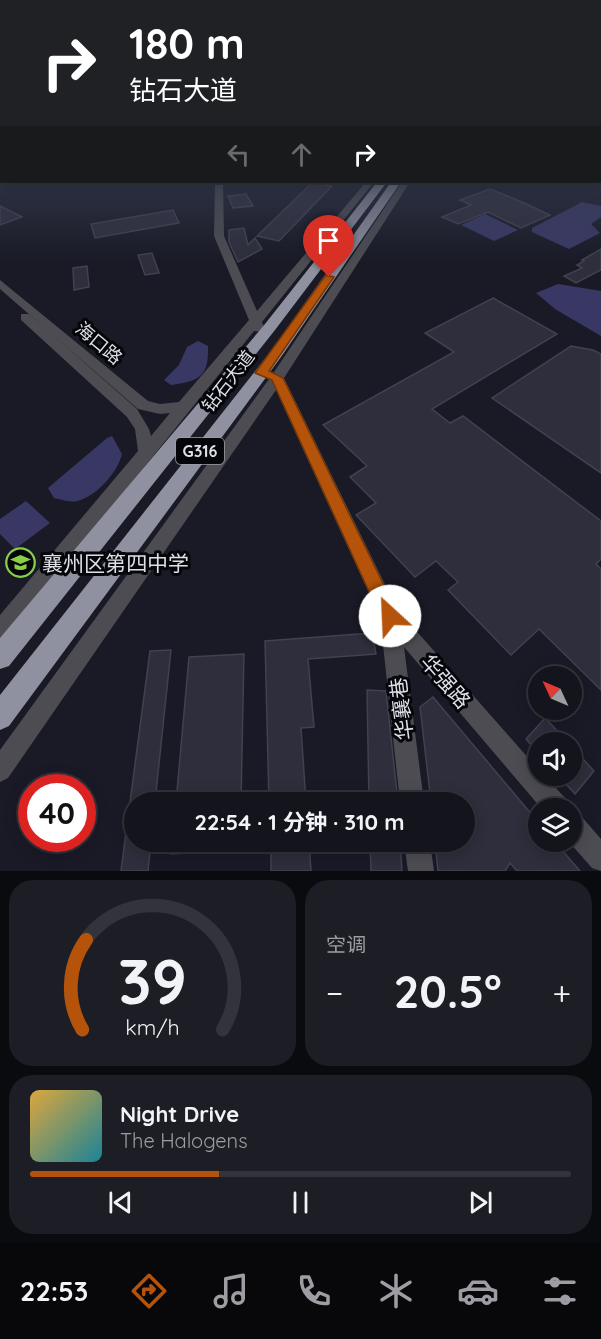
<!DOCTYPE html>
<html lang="zh">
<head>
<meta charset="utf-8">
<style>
	:root { --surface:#13141c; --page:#1c1d25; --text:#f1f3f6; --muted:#9d9ea3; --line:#32333b; --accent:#b45309 }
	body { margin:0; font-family:Quicksand,"Noto Sans SC",sans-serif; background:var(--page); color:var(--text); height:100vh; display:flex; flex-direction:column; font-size:22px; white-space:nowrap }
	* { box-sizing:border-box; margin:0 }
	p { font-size:20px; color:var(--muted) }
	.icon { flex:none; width:33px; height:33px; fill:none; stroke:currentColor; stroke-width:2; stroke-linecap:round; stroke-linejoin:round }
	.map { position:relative; height:871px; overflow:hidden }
	.side { display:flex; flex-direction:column; gap:9px; padding:9px; background:#0a0b0f; flex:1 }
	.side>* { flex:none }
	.guide { position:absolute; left:0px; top:0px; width:602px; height:183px; box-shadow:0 3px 15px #0003,0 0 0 2px var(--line); background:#202124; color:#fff; overflow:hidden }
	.needle { width:39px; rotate:314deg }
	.controls { position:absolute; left:528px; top:666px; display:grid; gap:12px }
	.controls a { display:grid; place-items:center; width:54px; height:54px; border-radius:50%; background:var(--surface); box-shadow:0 3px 15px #0003,0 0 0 2px var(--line); font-size:30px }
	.speed { position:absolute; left:18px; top:774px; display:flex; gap:12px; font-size:30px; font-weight:700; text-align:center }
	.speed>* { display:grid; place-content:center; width:78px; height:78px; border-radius:50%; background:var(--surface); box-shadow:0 3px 15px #0003,0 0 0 2px var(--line); line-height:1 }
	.speed .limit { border:9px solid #d22; background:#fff; color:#111 }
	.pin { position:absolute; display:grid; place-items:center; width:51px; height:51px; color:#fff; margin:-62px -26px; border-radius:50% 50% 50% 0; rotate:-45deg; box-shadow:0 0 6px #0007 }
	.pin .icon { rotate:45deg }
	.me { position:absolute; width:66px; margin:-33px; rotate:335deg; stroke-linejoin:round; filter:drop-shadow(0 0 4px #0008) }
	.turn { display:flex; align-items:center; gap:21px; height:126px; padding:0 30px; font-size:27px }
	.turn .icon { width:78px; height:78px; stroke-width:2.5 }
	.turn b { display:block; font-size:42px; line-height:51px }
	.lanes { display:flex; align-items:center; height:57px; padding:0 30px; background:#0003; justify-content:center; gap:30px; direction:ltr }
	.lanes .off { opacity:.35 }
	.big { font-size:45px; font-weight:700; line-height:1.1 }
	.side .card { flex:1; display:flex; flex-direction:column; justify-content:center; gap:9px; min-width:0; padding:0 21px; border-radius:24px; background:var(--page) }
	.side .dial { align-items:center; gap:0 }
	.dial svg { height:156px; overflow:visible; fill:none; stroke:var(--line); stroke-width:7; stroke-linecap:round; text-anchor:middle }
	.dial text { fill:var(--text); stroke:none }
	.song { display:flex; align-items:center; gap:18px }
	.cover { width:72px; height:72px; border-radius:9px; background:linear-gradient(135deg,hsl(40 70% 55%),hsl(190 70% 35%)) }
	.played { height:6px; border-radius:3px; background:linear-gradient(90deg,var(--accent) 35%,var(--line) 35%) }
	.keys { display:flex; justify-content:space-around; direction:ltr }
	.heat { display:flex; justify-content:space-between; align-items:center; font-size:33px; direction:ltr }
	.side .tiles { flex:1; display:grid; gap:9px; grid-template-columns:1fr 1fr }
	.card:last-child { grid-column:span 2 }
	.trip { position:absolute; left:124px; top:792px; width:351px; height:60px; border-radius:30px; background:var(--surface); box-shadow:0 3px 15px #0003,0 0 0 2px var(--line); font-weight:700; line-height:60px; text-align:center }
	.tab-bar { display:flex; height:96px; justify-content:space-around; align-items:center; background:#08080b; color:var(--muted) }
	.tab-bar .icon { width:42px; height:42px }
	.tab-bar .active { color:var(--accent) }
	.tab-bar b { font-size:27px; color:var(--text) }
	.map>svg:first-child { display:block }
	.green { fill:#393865 }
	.building { fill:#2e2e3c; stroke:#41414f; stroke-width:1.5 }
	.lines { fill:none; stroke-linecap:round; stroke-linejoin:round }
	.minor { fill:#4c4c52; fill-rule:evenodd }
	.highway { fill:#8f90a0; fill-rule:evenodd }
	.route { fill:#b45309; stroke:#753606; stroke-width:1.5 }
	.labels { text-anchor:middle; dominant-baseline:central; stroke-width:6; stroke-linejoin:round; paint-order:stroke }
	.shield { fill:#05060a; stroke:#9d9ea5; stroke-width:1.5 }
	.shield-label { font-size:16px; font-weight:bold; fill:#dedfe8 }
	.street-label { font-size:18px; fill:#dedfe8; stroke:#05060a }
	.near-poi-label { font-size:21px; fill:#dedfe8; stroke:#05060a; text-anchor:start }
	.near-street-label { font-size:21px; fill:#dedfe8; stroke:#05060a }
</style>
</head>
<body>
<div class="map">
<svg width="601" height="871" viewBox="0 0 601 871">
	<rect width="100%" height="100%" fill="#191a26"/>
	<!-- green -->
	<path class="green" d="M582,202L601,206V217L591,224L600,233L569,249L532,232V228Z
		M485,214L518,230L494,241L461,225Z
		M558,284L601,291V336L555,309L536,293Z
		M198,341L208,346C209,377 199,381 171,385L164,380L179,365L187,347Z
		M112,436L122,454C118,472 96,497 77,501C71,503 60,499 54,498L48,488L107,438Z
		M26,501L50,523L15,549L0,534V519Z"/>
	<!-- building -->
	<path class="building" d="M312,183L332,186L279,241L257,236Z
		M490,189L522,202L550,215L521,228L488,212L458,224L442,217L471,205L460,200Z
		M246,194L253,206L233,208L228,196Z
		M0,206L22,217L0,225Z
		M173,210L179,223L95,238L91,224Z
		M244,228L248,245L255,238L262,249L238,262L229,242V230Z
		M601,249V270L576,283L564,276L582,268L577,265L584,261L582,260Z
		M152,253L159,273L145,275L138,255Z
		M87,266L89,287L74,290L73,268Z
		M493,298L557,334L432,409L450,423L463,416L601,521V559L596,564L601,569V690L539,629L511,655L448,590L458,582L436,561L415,577L356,515L376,503L350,477L367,466L323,425L454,352L425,333Z
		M571,346L593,350L601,354V473L492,398Z
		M372,633L376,654L308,659L314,727L301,728L306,802H269L265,641Z
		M171,650L155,802H130L150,651Z
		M244,654L241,802H176L189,657Z
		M367,690L386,691L398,802H369Z
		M433,697L538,822V842H555L580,871H517L510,863L505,871H438L435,842H465V802H431L420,707Z
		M545,718L568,742H538V753L526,739Z
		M572,747L594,771L575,794L559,776H572Z
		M129,808H135V842H151L148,871H121Z
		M172,842H255V849L171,854Z
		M271,842H309L311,871H271Z
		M370,842H400L402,871H371Z"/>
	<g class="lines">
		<!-- minor -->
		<path class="minor" d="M0,176H2V180H0Z
			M215,182H223L224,236L257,311L366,182H374L262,322L265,329L263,332L254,331L7,637L0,640V615L138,451L135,429L127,417L21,320V314H29L137,409L149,429L151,436L170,413L160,414L138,409L0,289V280L148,401L160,404L179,402L249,320L214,236Z
			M402,182H410L284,378L397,609L538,769V776H545L566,799L569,808H541L404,647L424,802H400L380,617L276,390L8,778L0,782V750L272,375Z
			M572,812L581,816L601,839V871L592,868L569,842H572Z
			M404,842H430L434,871H408Z"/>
		<!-- highway -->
		<path class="highway" d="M377,182H387L275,330L9,666L0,669V638L265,324Z
			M391,182H401L281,357L9,726L0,730V695L271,351Z"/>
	</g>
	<!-- sky -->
	<linearGradient id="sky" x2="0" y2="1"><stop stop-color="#0e0e15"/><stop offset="0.53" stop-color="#383e52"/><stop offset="1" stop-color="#383e52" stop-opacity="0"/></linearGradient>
	<rect width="601" height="262" fill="url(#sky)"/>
	<!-- route -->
	<path class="route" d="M326,275L334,277L269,371L283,378L396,610L399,616L396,622L390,625L383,622L272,380L255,373Z"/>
	<!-- icons -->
	<defs>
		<symbol id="school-ring" viewBox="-11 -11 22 22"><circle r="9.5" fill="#05060a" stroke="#88cf49" stroke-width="1.5"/><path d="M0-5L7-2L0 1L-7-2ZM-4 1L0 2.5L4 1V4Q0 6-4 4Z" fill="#88cf49"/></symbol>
	</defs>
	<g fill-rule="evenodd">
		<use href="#school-ring" x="4" y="546" width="33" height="33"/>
	</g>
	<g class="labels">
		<!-- shield labels -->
		<rect class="shield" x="176" y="438" width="48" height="26" rx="4.5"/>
		<g class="shield-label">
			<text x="200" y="451">G316</text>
		</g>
		<!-- street labels -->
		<g class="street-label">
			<text transform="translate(99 343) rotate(40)">海口路</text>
			<text transform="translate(228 381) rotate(-52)">钻石大道</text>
		</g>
		<!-- near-poi labels -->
		<g class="near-poi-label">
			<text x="42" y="563">襄州区第四中学</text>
		</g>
		<!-- near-street labels -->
		<g class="near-street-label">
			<text transform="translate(446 681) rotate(49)">华强路</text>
			<text transform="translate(401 709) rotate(-97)">华襄巷</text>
		</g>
	</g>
</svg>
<div class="controls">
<a><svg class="needle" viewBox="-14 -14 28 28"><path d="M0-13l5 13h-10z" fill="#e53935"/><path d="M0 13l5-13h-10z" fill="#9d9ea3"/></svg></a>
<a><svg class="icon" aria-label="sound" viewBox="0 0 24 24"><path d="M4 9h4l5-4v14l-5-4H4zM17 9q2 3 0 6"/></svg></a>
<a><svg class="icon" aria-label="layers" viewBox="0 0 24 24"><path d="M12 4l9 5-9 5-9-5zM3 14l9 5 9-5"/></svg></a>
</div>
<div class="speed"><div class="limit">40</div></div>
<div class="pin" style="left:329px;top:277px;background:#d93025"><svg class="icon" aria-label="arrive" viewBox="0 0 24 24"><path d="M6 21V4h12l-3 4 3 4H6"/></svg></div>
<svg class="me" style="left:390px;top:616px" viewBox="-20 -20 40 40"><circle r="19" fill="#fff"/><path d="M0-13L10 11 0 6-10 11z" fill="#b45309"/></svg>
<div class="trip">22:54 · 1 分钟 · 310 m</div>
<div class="guide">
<div class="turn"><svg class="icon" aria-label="right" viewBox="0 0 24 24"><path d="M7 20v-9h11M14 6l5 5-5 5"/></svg><div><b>180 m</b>钻石大道</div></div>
<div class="lanes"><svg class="icon off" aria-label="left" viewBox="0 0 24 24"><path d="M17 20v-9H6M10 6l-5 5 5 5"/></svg><svg class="icon off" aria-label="ahead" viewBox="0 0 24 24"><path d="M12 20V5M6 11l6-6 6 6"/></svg><svg class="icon" aria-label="right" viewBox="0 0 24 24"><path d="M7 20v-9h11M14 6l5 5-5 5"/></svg></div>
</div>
</div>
<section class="side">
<div class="tiles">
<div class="card dial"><svg viewBox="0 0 100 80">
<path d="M14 69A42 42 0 1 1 86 69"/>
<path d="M14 69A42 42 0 0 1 16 23" stroke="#b45309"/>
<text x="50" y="56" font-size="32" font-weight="700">39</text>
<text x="50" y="72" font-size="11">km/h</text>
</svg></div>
<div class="card"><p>空调</p>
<div class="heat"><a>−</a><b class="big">20.5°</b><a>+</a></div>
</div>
<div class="card">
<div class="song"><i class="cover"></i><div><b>Night Drive</b><p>The Halogens</p></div></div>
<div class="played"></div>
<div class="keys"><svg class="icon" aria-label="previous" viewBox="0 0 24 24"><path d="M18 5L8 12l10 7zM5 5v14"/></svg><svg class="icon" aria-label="pause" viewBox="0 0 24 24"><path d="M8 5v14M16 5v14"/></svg><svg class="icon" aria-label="next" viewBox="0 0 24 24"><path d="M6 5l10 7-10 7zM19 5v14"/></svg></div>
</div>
</div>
</section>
<nav class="tab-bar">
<b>22:53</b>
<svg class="icon active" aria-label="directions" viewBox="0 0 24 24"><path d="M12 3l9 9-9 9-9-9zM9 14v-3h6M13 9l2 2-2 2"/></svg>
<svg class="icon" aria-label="music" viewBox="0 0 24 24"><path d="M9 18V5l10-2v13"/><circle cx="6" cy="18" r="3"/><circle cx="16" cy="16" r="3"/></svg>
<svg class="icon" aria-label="phone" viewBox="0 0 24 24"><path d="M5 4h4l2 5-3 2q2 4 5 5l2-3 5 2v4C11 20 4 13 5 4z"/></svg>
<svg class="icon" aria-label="climate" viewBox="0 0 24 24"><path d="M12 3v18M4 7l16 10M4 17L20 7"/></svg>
<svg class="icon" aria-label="car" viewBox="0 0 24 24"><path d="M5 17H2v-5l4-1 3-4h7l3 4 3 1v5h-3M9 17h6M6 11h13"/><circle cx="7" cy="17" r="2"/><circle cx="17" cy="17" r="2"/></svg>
<svg class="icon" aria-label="filters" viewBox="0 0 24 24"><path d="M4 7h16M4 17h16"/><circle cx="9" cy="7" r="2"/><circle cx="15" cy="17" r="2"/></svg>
</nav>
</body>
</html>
